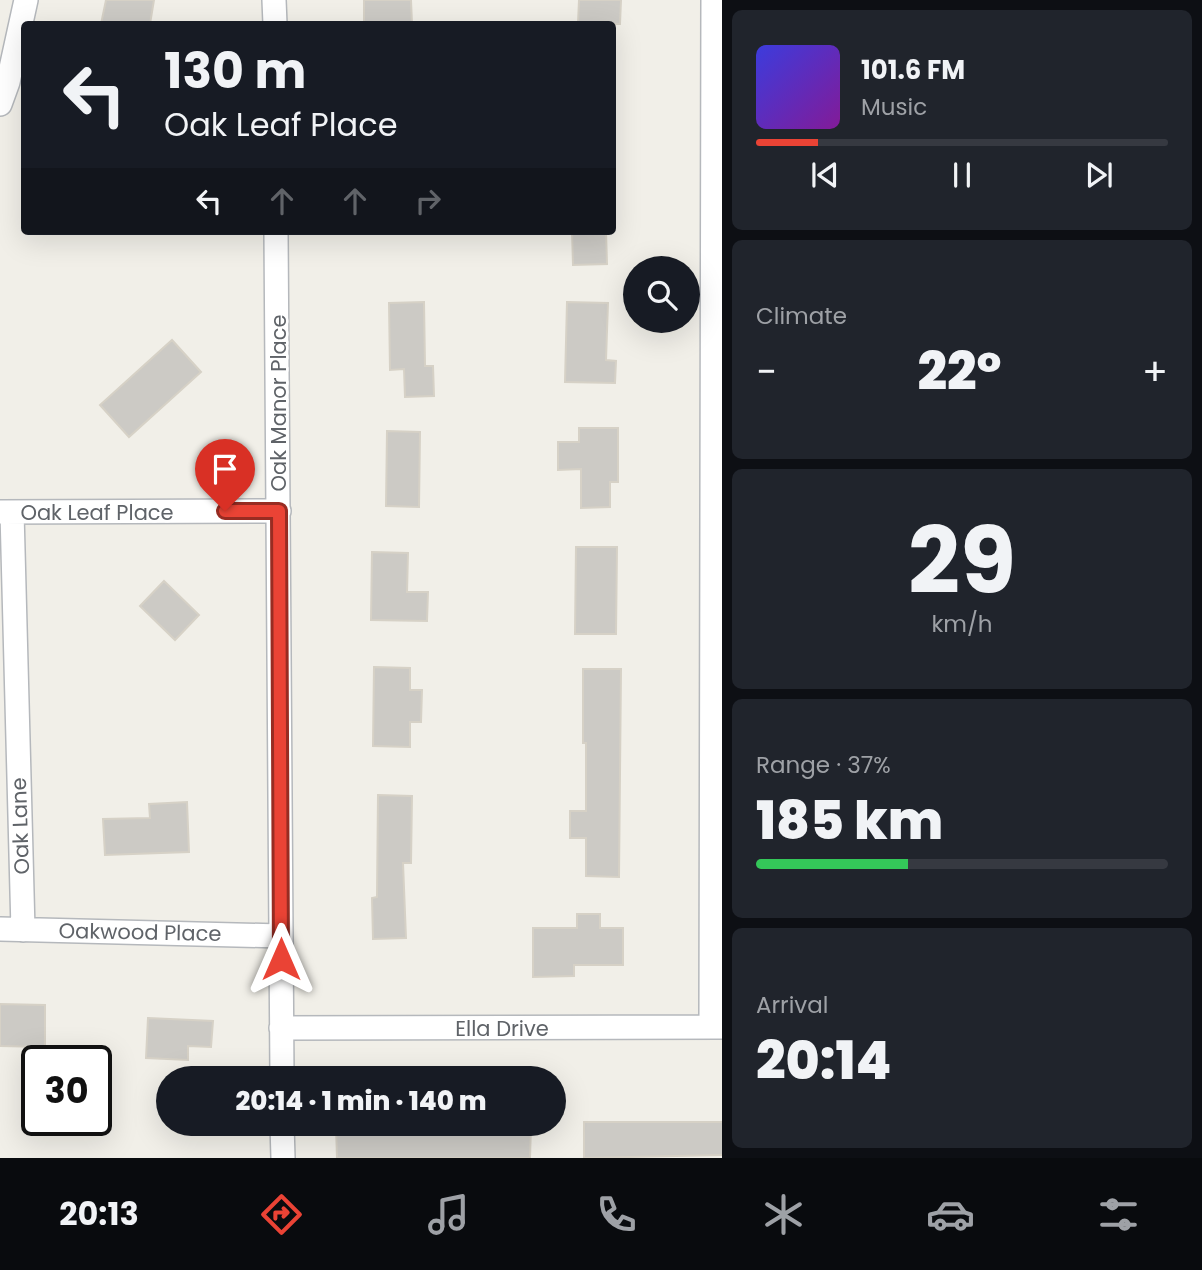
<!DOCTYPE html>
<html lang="en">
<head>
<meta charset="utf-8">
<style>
	:root { --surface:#171b24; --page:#20242c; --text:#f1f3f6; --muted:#9ea1a6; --line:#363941; --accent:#ea4335 }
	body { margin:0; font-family:Poppins,sans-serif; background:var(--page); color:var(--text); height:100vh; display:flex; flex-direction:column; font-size:26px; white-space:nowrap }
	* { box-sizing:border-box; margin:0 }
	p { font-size:23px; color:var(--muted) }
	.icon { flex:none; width:38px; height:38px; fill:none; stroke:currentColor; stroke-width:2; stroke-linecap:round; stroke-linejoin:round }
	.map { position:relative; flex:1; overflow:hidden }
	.sheet { display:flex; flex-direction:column; gap:10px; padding:10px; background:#0d0f14; width:480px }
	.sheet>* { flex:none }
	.banner { position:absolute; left:21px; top:21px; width:595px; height:214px; border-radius:7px; box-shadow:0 7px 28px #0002; background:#171b24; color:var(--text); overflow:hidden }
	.buttons { position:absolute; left:623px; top:256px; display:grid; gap:14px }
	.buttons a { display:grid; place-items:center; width:77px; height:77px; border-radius:50%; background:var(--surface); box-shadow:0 7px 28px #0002; font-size:35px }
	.speed { position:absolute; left:21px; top:1045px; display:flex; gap:14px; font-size:35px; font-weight:700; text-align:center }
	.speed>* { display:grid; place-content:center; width:91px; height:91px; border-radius:50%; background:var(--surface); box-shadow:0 7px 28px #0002; line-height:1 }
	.speed .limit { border:4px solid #111; border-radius:10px; background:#fff; color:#111 }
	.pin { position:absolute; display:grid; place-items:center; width:60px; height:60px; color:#fff; margin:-72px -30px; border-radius:50% 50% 50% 0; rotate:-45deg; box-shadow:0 0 7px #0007 }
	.pin .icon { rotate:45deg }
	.me { position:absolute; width:77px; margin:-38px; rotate:0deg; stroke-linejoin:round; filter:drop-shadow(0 0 5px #0008) }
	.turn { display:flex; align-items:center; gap:24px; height:147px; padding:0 28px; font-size:32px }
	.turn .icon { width:91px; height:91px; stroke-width:2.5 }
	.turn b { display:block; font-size:49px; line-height:60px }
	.lanes { display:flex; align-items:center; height:66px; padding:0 28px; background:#0003; justify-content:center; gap:35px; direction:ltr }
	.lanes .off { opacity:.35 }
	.big { font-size:52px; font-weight:800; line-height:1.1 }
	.sheet .tile { flex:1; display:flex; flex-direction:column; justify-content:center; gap:10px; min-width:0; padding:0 24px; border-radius:10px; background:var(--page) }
	.sheet .dial { align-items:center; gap:0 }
	.dial b { font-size:91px; line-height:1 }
	.song { display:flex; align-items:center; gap:21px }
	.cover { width:84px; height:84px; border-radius:10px; background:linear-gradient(135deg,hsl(240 70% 55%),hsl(290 70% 35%)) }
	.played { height:7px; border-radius:4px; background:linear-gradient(90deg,var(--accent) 15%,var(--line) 15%) }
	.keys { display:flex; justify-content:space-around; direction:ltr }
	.heat { display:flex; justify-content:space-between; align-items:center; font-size:38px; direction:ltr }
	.charge { height:10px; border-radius:5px; background:linear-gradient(90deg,#34c759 37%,var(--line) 0) }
	.trip { position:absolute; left:156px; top:1066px; width:410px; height:70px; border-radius:35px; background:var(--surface); box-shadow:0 7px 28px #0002; font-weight:800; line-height:70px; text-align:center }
	.dock { display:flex; height:112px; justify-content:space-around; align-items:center; background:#090b0e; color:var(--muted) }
	.dock .icon { width:49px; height:49px }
	.dock .active { color:var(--accent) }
	.dock b { font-size:32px; color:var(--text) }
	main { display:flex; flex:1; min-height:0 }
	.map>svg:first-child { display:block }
	.building { fill:#cccac5; stroke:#d6d1c6; stroke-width:2 }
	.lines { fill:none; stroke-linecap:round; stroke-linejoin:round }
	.minor-casing { stroke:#b5b8bc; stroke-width:26 }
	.minor { stroke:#fff; stroke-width:23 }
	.route-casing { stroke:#982c22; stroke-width:18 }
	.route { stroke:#ea4335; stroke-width:12 }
	.labels { text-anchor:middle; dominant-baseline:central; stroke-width:5; stroke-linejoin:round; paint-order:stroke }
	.street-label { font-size:21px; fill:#5f6368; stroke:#fff }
</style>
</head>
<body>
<main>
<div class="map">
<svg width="723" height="1158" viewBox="0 0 723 1158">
	<rect width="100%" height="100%" fill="#f1efe8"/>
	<!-- building -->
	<path class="building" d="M106,0H154L150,24H101Z
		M364,0H411L412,24H364Z
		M579,0H621L620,24H578Z
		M572,231H606L607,264L573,265Z
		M424,302L425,366H433L434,396L405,397L404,369L390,370L389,303Z
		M567,302L608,303L606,360L616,361L615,383L565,382Z
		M172,340L201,372L129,437L100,405Z
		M579,428H618V482H610V507L581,508V469L558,470V442H579Z
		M387,431L420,432L419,507L386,506Z
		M576,547H617L616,634H575Z
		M372,552L408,553L407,592H428L427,621L371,620Z
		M164,581L199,615L175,640L140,606Z
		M374,667L410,668V690H422L421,722H410V747L373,746Z
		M583,669H621L619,877L586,876V838H570V811H586V743H583Z
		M378,795L412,796L411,863H403L406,938L373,939L372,898L377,897Z
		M187,802L189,852L105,855L103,819L150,818L149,804Z
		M577,914H600V928H623V965H574V976L533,977V928H577Z
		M0,1004L45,1005V1047L0,1046Z
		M148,1018L213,1021L211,1047L188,1046V1060L146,1058Z
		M584,1122H723V1155L584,1158Z
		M437,1124L531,1126L530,1158H337L336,1126Z"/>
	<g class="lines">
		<defs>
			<path id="minor" d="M274,0L275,24
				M0,104L8,82L26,0
				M276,231L282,1078
				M0,512L279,511
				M12,512L23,930
				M0,929L280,936
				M711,1027L713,0
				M281,1028L723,1027
				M282,1124L283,1158"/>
		</defs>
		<!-- minor casing -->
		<use href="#minor" class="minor-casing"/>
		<!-- minor -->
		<use href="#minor" class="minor"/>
	</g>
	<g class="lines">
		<defs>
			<path id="route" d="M225,511H279L281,959"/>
		</defs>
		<!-- route casing -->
		<use href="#route" class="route-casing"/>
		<!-- route -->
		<use href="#route" class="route"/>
	</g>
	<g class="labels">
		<!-- street labels -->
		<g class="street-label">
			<text transform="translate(278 403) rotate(-90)">Oak Manor Place</text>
			<text x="97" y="512">Oak Leaf Place</text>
			<text transform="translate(20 826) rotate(-92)">Oak Lane</text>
			<text transform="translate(140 932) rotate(1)">Oakwood Place</text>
			<text x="502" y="1028">Ella Drive</text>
		</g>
	</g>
</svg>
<div class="buttons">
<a><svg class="icon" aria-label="search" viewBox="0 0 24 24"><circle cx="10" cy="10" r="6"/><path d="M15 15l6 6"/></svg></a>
</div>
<div class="speed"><div class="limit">30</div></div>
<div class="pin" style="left:225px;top:511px;background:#d93025"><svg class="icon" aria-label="arrive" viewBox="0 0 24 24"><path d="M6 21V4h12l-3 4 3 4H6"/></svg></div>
<svg class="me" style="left:281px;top:959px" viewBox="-20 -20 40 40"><path d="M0-17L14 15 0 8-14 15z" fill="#ea4335" stroke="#fff" stroke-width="4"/></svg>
<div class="trip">20:14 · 1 min · 140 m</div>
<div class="banner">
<div class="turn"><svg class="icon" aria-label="left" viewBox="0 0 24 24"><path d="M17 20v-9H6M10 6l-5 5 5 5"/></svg><div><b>130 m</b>Oak Leaf Place</div></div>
<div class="lanes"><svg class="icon" aria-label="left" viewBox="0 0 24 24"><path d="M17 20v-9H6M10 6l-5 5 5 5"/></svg><svg class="icon off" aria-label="ahead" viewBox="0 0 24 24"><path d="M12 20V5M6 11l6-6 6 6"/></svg><svg class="icon off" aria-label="ahead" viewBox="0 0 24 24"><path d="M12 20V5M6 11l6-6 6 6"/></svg><svg class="icon off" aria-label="right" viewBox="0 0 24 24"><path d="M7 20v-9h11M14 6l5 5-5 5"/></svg></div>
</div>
</div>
<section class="sheet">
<div class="tile">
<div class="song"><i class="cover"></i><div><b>101.6 FM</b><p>Music</p></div></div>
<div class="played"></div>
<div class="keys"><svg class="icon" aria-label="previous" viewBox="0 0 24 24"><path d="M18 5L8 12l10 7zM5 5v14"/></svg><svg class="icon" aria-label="pause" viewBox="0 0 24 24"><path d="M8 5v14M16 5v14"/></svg><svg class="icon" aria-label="next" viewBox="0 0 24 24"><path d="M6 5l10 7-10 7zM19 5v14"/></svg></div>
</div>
<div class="tile"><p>Climate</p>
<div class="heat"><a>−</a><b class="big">22°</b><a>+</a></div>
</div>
<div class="tile dial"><b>29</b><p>km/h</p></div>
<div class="tile"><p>Range · 37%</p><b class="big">185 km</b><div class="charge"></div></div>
<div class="tile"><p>Arrival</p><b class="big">20:14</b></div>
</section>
</main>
<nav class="dock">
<b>20:13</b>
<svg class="icon active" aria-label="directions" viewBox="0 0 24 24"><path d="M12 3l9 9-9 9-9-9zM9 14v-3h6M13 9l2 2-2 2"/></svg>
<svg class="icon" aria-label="music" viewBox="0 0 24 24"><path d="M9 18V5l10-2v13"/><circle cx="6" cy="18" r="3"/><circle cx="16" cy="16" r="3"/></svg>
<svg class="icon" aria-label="phone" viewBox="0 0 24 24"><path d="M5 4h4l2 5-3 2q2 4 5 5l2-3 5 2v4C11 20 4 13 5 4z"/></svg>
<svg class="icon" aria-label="climate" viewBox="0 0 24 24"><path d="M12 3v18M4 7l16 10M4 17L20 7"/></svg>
<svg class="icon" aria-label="car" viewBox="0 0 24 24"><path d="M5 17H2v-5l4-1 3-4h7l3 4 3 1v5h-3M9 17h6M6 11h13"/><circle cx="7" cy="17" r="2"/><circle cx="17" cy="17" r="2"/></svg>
<svg class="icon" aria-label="filters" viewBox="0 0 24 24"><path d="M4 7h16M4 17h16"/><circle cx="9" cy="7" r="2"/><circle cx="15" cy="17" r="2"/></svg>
</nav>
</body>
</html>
